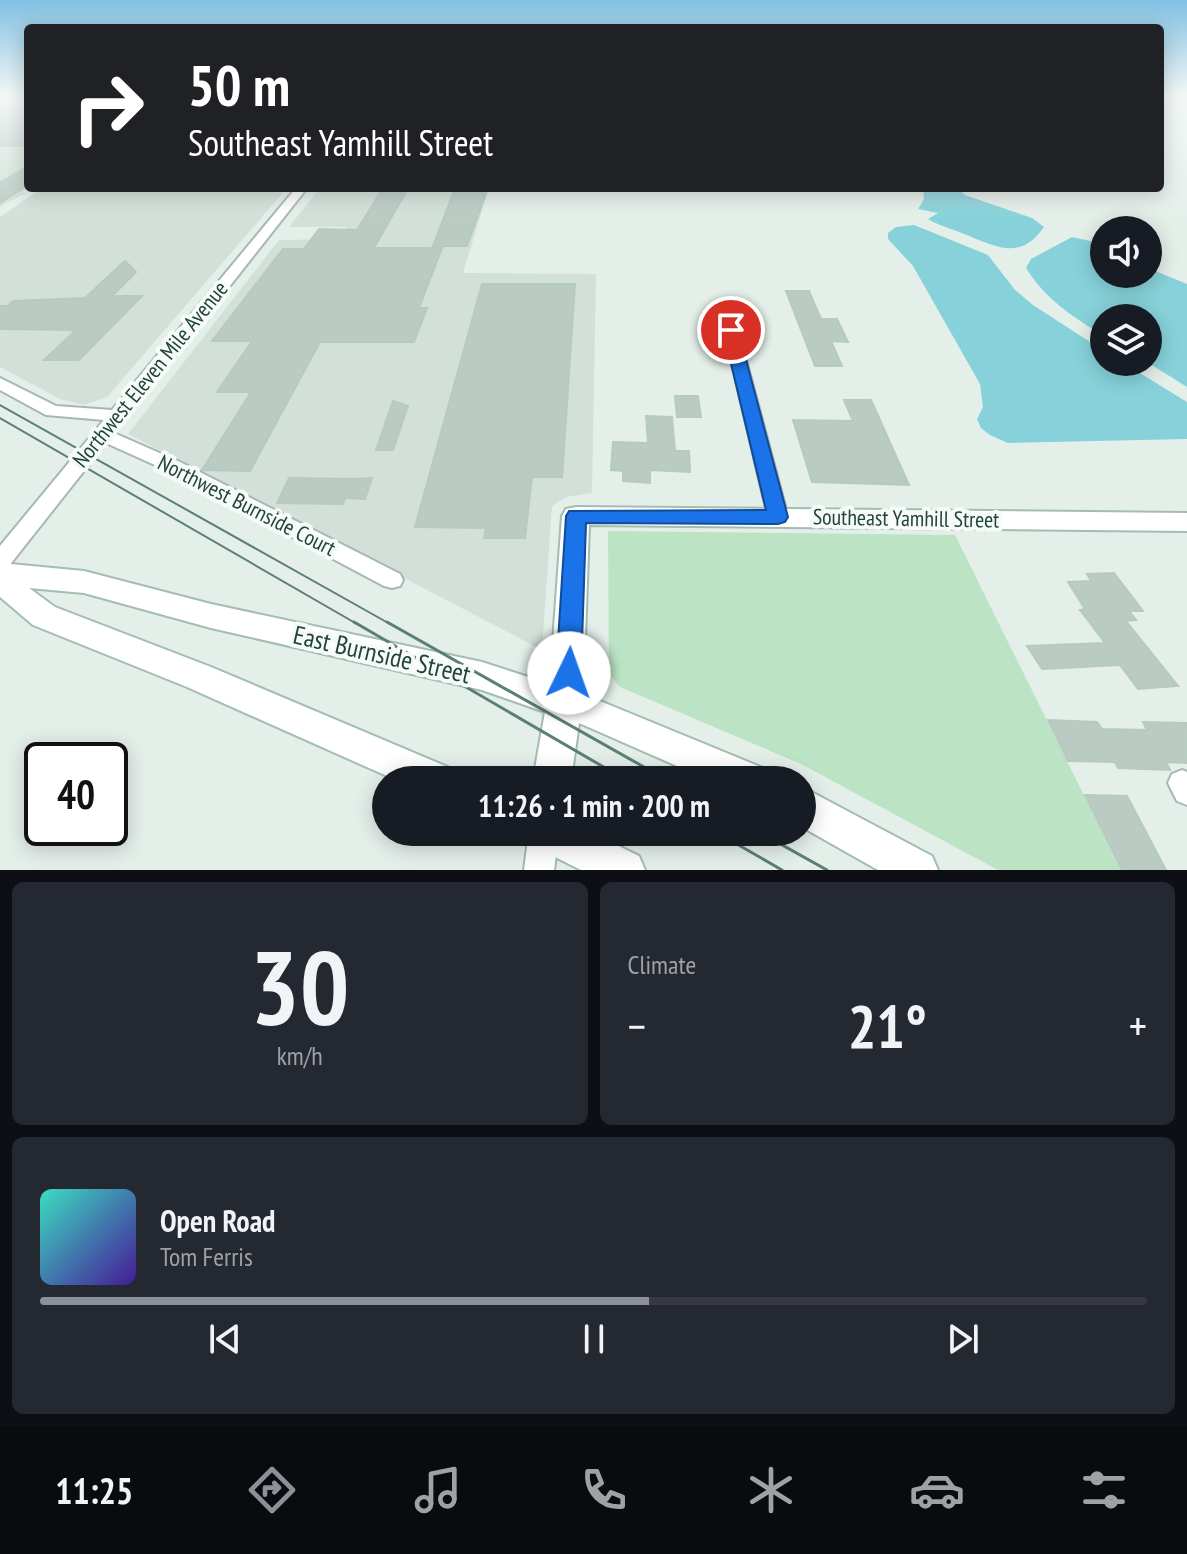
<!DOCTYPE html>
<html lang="en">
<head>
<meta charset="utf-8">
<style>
	:root { --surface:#171b24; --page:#242831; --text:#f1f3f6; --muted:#9ea1a6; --line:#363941; --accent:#8c9099 }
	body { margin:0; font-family:"PT Sans Narrow",sans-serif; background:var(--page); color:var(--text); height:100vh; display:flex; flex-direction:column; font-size:30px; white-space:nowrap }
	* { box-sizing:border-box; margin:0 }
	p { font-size:26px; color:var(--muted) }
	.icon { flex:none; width:44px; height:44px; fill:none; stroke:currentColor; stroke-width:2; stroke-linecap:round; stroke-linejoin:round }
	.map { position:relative; height:870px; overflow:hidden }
	.sheet { display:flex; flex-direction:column; gap:12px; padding:12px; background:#0d0f14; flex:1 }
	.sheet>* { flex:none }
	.top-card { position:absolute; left:24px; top:24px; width:1140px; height:168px; border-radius:8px; box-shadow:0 4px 20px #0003; background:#202124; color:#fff; overflow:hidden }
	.tools { position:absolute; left:1090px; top:216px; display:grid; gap:16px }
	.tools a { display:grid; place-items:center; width:72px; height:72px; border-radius:50%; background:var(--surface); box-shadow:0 4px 20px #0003; font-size:40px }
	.speed { position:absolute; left:24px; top:742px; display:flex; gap:16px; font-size:40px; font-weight:700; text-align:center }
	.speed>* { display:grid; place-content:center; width:104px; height:104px; border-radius:50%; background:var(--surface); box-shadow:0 4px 20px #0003; line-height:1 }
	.speed .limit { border:4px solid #111; border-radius:12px; background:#fff; color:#111 }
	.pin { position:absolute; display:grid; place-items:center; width:68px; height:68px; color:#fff; margin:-34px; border:4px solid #fff; border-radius:50%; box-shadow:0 2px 8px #0007 }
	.me { position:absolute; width:88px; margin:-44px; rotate:3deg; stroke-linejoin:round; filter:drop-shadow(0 0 6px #0008) }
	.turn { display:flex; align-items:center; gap:28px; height:168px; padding:0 32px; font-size:36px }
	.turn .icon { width:104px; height:104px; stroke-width:2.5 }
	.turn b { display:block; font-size:56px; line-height:68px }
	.big { font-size:60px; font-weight:800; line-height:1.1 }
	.sheet .tile { flex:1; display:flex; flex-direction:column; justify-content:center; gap:12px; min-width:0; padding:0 28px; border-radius:12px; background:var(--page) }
	.sheet .dial { align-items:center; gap:0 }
	.dial b { font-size:104px; line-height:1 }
	.song { display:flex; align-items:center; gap:24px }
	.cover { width:96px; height:96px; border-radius:12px; background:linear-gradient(135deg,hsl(170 70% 55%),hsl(260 70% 35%)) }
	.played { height:8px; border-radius:4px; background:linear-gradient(90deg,var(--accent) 55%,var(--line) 55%) }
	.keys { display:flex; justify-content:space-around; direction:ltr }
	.heat { display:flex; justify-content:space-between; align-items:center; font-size:44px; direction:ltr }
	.sheet .tiles { flex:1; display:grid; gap:12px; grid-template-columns:1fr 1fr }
	.tile:last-child { grid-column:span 2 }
	.trip { position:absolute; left:372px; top:766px; width:444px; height:80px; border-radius:40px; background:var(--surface); box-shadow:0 4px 20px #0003; font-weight:800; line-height:80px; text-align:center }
	.tabs { display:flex; height:128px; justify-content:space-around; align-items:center; background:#090b0e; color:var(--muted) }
	.tabs .icon { width:56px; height:56px }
	.tabs .selected { color:var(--accent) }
	.tabs b { font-size:36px; color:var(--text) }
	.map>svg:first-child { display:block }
	.built { fill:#d2e0d9 }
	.green { fill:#bbe3c4 }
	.water { fill:#87d2da }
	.building { fill:#b9cbc3; stroke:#b6cac1; stroke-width:2 }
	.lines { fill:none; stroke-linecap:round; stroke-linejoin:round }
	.street-casing { stroke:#a6b8b1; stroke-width:4 }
	.secondary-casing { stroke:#a2bdb1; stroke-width:4 }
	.street { fill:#fff; fill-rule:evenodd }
	.secondary { fill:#fff; fill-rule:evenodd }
	.tram-far1 { stroke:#5c7f74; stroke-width:2 }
	.tram { stroke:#5c7f74; stroke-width:3 }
	.route { fill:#1a73e8; stroke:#114b97; stroke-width:2 }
	.labels { text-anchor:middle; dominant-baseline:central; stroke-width:8; stroke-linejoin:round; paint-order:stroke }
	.street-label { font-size:22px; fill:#214438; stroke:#f6fbf8 }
	.near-street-label { font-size:26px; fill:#214438; stroke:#f6fbf8 }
</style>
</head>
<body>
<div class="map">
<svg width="1187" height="870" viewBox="0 0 1187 870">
	<rect width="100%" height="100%" fill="#e5efea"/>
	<!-- built -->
	<path class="built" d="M9,96H28V188L22,192L26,193L0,207V100Z
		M42,188H287L107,397L84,405L60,399L0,367V217Z
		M320,188H489L463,273L596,274L592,493L566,497L552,506L542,650L128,434L279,240L339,239L346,227H289Z"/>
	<!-- green -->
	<path class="green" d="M608,531L955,535L1121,870H998L801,764L620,687L609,674Z"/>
	<!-- water -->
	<path class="water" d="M923,188H958L965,195L1032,218L1044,227C1020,261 997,247 964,234C953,229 939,226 928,219L938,213L918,209L924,199Z
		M914,225L988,255L1015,290L1033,305L1104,351V362H1122L1187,402V439L1008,443L990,435L981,428L977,419L983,407L980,384L913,266L888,239V233L896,227Z
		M1072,237L1104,244V274H1148V268L1187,284V387L1147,362L1148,318H1104V336C1073,317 1046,300 1026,268L1031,259Z"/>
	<!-- building -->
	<path class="building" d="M0,110H28V146H0Z
		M28,166V185L0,203V183Z
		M383,188H408L374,248H442L419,308H427L414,342H320L250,471L202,470L251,392H217L252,341H212L283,249H304L319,229L357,230Z
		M455,188H488L467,246H433Z
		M125,261L136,272L112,296H142L79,360H44L76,330L0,329V306H8L13,301L85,298Z
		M482,284H575L562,477H532L525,538H484L486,528L415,527Z
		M786,291H809L821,319H837L848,342L831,341L842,366H815Z
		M675,396H698L701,417H677Z
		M844,400H871L909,485L812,482L793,420L853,421Z
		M393,401L408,406L393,450H376Z
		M646,416L672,417L675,451H689L690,472L650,470V483L623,481V471L611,470L613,442L648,443Z
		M289,478L354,479L372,478L365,499L345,498L343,504L277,503Z
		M1114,573L1143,611H1129L1136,620L1126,621L1178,686L1138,689L1120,665L1042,669L1027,646L1105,643L1080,610L1085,609L1068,582L1091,581L1087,574Z
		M1048,720L1097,722L1102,729L1147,730L1143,722L1187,723V763L1166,762L1170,770L1118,768L1115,762L1068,761Z
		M1085,795L1127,796L1166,870H1122Z"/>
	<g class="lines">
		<defs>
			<path id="street" d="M296,188H307L114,433L180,462L400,574L403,580L400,586L392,588L384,586L166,470L106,443L8,567L0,569V546L104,420L46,415L0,390V378L56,406L112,410Z
				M731,326L738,330L788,517L785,522H771L768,517L724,330Z
				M1182,770L1187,772V805L1177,801L1168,783L1172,774Z
				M529,832H559L554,870H524Z"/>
			<path id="secondary" d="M576,507L1187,513V531L589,525L583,694L763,768L769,780H709L579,723L571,780H533L545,712L482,690L211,628L84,593L29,588L55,607L211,667L450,768L456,780H396L187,687L33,625L0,597V563L84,571L211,604L482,662L550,684L562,516L566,509Z
				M802,787L932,856L938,870H878L802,827Z
				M527,832H590L639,856L645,870H581L533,846Z"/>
		</defs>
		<!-- street casing -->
		<use href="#street" class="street-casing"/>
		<!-- secondary casing -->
		<use href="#secondary" class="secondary-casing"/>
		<!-- street -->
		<use href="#street" class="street"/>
		<!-- secondary -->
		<use href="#secondary" class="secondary"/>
		<!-- tram-far1 -->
		<path class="tram-far1" d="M0,405L390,624
			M0,418L357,624"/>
		<!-- tram -->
		<path class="tram" d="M354,622L626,780
			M387,622L667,780
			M716,832L782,870
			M759,832L827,870"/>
	</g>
	<!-- sky -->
	<linearGradient id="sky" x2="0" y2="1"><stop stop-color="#81c0e2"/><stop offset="0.44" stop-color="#f3f8f6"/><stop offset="1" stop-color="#f3f8f6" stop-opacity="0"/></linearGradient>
	<rect width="1187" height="218" fill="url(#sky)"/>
	<!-- route -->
	<path class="route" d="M731,326L738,330L788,517L785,522L778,524L586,523L581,673L578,680L569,684L560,680L556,673L566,516L569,511L766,510L723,330Z"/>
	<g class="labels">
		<!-- street labels -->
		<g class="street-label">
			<text transform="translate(150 374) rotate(-51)">Northwest Eleven Mile Avenue</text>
			<text transform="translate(247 505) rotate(27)">Northwest Burnside Court</text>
			<text transform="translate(906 518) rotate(1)">Southeast Yamhill Street</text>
		</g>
		<!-- near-street labels -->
		<g class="near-street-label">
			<text transform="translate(382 654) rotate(13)">East Burnside Street</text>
		</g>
	</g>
</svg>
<div class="tools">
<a><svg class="icon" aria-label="sound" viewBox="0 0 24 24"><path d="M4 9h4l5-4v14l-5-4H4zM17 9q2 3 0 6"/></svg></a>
<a><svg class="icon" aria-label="layers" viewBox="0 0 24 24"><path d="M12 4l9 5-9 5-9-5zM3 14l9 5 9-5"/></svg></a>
</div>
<div class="speed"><div class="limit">40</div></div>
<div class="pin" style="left:731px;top:330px;background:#d93025"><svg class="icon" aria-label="arrive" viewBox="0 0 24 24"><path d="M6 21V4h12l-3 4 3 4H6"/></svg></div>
<svg class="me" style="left:569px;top:673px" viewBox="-20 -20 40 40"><circle r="19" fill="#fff"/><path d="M0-13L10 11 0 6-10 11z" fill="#1a73e8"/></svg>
<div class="trip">11:26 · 1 min · 200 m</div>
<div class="top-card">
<div class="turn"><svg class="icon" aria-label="right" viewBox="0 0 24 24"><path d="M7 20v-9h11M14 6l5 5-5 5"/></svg><div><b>50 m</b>Southeast Yamhill Street</div></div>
</div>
</div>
<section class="sheet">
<div class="tiles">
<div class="tile dial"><b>30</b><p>km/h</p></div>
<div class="tile"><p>Climate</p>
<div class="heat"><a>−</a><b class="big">21°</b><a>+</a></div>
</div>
<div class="tile">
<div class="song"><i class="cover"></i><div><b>Open Road</b><p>Tom Ferris</p></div></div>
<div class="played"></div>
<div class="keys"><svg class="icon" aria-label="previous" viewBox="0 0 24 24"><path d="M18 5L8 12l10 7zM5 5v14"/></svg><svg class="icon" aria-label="pause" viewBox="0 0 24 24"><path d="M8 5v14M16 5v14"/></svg><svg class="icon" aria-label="next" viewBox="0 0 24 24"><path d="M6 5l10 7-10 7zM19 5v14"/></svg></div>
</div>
</div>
</section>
<nav class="tabs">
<b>11:25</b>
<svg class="icon selected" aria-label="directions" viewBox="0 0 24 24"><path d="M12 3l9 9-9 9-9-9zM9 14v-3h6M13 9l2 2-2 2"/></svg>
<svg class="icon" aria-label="music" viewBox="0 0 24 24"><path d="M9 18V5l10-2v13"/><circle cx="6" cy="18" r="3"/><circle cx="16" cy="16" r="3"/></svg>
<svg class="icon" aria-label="phone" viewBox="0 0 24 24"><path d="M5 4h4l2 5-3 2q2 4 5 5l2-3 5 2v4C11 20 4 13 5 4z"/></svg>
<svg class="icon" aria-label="climate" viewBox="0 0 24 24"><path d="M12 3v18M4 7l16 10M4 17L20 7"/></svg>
<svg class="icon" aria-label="car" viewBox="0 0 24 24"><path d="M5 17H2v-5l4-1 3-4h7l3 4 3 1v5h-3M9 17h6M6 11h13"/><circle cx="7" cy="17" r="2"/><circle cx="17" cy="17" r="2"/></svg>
<svg class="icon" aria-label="filters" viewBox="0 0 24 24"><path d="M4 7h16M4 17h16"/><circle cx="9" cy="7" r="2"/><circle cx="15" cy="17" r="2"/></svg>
</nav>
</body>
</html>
